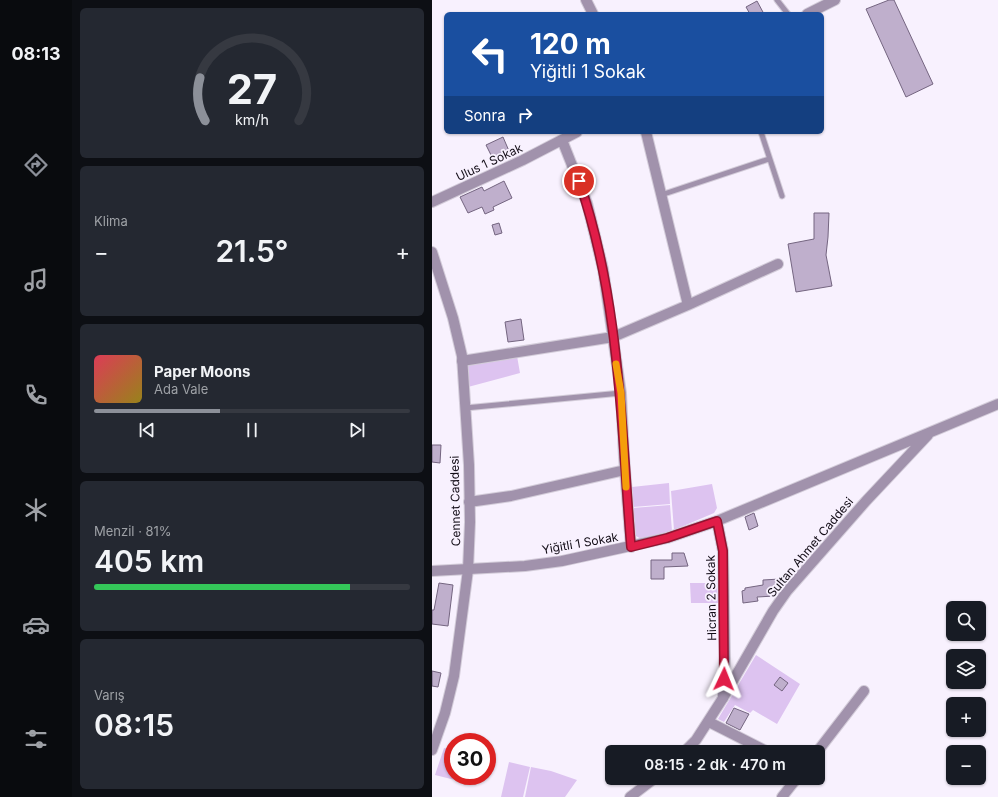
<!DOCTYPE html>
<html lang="tr">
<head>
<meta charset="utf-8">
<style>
	:root { --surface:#171b24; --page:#242831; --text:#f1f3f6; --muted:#9ea1a6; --line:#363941; --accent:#8c9099 }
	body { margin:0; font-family:Inter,sans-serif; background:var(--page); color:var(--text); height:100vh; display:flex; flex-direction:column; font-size:15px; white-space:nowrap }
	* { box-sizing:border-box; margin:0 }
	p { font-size:13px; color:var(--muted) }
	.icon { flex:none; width:22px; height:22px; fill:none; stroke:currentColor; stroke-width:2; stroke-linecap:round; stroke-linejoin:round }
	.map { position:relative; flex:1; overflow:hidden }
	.panel { display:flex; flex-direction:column; gap:8px; padding:8px; background:#0d0f14; width:360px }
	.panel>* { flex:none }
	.top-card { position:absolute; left:12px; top:12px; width:380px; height:122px; border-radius:6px; box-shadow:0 1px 3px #0004; background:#1a4fa0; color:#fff; overflow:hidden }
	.controls { position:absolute; left:514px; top:601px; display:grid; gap:8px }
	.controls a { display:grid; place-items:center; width:40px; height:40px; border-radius:6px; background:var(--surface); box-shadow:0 1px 3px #0004; font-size:20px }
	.speed { position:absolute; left:12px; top:733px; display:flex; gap:8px; font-size:20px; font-weight:700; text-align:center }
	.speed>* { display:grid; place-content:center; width:52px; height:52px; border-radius:50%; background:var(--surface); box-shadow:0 1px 3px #0004; line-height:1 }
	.speed .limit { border:6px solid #d22; background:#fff; color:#111 }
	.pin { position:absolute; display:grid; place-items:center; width:34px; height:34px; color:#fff; margin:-17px; border:2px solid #fff; border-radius:50%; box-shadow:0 1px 4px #0007 }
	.me { position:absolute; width:44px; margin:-22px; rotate:2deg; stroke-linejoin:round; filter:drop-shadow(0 0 3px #0008) }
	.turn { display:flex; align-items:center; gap:14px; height:84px; padding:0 20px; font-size:18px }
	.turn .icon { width:52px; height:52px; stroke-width:2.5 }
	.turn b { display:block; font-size:28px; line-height:34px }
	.then { display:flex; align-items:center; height:38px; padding:0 20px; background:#0003; gap:8px; font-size:15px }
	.big { font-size:30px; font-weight:600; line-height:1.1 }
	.panel .card { flex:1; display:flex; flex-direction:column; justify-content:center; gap:6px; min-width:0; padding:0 14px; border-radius:6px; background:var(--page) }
	.panel .dial { align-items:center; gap:0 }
	.dial svg { height:104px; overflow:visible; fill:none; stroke:var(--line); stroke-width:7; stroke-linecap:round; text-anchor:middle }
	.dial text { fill:var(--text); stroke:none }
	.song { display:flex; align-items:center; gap:12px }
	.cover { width:48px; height:48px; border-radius:6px; background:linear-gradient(135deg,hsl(350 70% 55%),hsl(50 70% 35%)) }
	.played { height:4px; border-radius:2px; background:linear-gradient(90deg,var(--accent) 40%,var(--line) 40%) }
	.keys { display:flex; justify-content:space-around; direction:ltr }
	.heat { display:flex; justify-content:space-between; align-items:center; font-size:22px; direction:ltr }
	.charge { height:6px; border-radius:3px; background:linear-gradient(90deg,#34c759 81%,var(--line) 0) }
	.trip { position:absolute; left:173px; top:745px; width:220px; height:40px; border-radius:6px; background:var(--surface); box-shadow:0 1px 3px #0004; font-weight:600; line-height:40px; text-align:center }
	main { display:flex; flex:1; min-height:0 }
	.menu { display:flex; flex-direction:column; width:72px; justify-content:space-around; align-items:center; background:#090b0e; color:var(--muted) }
	.menu .icon { width:28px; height:28px }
	.menu .current { color:var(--accent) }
	.menu b { font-size:18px; color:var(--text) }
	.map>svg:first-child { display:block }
	.green { fill:#ddc3f0 }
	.building { fill:#bfafcc; stroke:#746580 }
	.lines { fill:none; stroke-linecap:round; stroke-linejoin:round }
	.service-casing { stroke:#d3ccd9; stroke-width:7 }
	.minor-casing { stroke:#d3ccd9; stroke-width:12 }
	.tertiary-casing { stroke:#d3ccd9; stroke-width:12 }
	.service { stroke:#a192ac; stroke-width:5 }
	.minor { stroke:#a192ac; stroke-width:10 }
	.tertiary { stroke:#a192ac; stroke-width:10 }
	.route-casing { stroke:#92132f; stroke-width:10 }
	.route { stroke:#e11d48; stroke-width:7 }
	.slow { stroke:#f59e0b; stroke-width:7 }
	.labels { text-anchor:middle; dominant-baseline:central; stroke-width:3.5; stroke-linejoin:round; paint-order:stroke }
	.street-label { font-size:12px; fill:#120c16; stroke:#f8f1fe }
</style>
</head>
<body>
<main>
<nav class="menu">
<b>08:13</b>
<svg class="icon current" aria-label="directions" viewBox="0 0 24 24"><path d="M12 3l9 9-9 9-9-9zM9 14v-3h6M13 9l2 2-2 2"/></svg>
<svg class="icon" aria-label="music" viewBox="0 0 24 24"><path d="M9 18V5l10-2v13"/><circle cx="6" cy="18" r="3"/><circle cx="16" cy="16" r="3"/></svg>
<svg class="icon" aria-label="phone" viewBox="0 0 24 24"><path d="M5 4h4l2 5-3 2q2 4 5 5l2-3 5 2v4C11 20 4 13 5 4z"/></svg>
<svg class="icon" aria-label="climate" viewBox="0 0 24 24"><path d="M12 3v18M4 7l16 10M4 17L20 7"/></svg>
<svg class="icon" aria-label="car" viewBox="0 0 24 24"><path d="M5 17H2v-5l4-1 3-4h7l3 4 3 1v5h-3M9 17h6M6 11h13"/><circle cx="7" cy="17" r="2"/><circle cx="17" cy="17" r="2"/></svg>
<svg class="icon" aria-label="filters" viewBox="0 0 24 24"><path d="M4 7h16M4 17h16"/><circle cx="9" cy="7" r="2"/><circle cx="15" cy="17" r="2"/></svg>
</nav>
<section class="panel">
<div class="card dial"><svg viewBox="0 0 100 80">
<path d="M14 69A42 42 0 1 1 86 69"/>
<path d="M14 69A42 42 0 0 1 10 36" stroke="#8c9099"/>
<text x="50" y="56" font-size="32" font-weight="700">27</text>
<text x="50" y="72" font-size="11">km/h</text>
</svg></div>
<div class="card"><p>Klima</p>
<div class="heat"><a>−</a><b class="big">21.5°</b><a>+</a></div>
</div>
<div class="card">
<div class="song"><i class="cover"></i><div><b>Paper Moons</b><p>Ada Vale</p></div></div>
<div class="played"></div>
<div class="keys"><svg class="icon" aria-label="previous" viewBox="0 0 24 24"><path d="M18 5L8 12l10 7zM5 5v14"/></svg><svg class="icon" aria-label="pause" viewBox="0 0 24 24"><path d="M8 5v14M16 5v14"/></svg><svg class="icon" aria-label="next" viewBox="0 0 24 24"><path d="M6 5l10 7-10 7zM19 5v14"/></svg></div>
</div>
<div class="card"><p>Menzil · 81%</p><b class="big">405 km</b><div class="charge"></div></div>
<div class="card"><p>Varış</p><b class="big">08:15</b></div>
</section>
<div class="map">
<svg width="566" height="797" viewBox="0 0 566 797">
	<rect width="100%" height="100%" fill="#f8f1fe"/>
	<!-- green -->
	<path class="green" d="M85,356L88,373L36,387L35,363Z
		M237,483L238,504L201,507L200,487Z
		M280,484L285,508L282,513L242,530L239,491Z
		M238,505L240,531L211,540L204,536L201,508Z
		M258,583H285L286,603H259Z
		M324,655L368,684L345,724L321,710L318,713L303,705L292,722L286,719Z
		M12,748L21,750V776H29L27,781L3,775Z
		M77,762L98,767L91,797H69Z
		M99,767L119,771L145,780L133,797H93Z"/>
	<!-- building -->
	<path class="building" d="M457,0H462L501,84L474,97L434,9Z
		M325,1L332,14H318L314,7Z
		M71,137L77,151L61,159L54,145Z
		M72,181L80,198L61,207L62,210L53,214L50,207L36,213L28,197L50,187L52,191Z
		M382,213H397L396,237L394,255L400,286L364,292L356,244L382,239Z
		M67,223L70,233L63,235L60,225Z
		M89,319L92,340L76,342L73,322Z
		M0,445H9L8,463L0,462Z
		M322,513L326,526L317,530L313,517Z
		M240,553H252L256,566L232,567V579H219V560H240Z
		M348,579V588L343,589V596L325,597L326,601L311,603L310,591L313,590V588L331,585V580Z
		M7,583L21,585L16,626L0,624V610H2Z
		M0,671L9,673L6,687L0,686Z
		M348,677L356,683L350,691L342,685Z
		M302,708L317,714L308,730L294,723Z"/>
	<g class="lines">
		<defs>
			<path id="service" d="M345,0L356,14
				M329,132L350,196
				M229,195L337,159
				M33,408L189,393"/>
			<path id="minor" d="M154,0L161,14
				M375,14L403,0
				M214,132L256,305
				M130,140L155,203L171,269L189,393L192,457L199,547
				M0,202L91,160L145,132
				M30,361L181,337L256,305L346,264
				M37,502L79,496L193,470
				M285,521L291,551L293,658L291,696
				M0,571L93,566L130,561L235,538L285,521L566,404
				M291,698L341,611L355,591L434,501L496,435
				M277,722L336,752
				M385,752L432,691
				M350,797L365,778"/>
			<path id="tertiary" d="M0,252L21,318L30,356L37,465L38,522L36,570L22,676L13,713L0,750
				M252,752L264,740L291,698
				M198,797L223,778"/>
		</defs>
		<!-- service casing -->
		<use href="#service" class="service-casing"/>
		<!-- minor casing -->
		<use href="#minor" class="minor-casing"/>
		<!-- tertiary casing -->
		<use href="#tertiary" class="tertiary-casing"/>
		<!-- service -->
		<use href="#service" class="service"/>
		<!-- minor -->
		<use href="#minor" class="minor"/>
		<!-- tertiary -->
		<use href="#tertiary" class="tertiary"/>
	</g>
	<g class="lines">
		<defs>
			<path id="route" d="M147,181C188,299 189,425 199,547L235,538L285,521L291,551L292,679"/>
		</defs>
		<!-- route casing -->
		<use href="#route" class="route-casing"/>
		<!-- route -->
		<use href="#route" class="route"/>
		<!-- slow -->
		<path class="slow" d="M184,364L189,393L194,487"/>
	</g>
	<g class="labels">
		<!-- street labels -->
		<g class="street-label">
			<text transform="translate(57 162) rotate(-25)">Ulus 1 Sokak</text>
			<text transform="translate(23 501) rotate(-91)">Cennet Caddesi</text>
			<text transform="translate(148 543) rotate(-10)">Yiğitli 1 Sokak</text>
			<text transform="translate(378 547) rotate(-50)">Sultan Ahmet Caddesi</text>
			<text transform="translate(279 598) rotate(-91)">Hicran 2 Sokak</text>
		</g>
	</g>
</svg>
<div class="controls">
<a><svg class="icon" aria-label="search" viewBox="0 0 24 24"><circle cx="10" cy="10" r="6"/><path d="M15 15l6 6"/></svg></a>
<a><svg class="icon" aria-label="layers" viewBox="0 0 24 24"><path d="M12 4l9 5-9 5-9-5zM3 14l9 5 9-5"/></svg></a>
<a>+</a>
<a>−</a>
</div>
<div class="speed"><div class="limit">30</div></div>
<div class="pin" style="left:147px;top:181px;background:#d93025"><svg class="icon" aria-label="arrive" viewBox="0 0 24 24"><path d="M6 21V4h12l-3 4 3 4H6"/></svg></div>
<svg class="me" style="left:292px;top:679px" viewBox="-20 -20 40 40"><path d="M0-17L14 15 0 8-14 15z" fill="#e11d48" stroke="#fff" stroke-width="4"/></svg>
<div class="trip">08:15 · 2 dk · 470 m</div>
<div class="top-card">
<div class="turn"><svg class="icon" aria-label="left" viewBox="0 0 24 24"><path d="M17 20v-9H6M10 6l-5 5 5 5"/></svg><div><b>120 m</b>Yiğitli 1 Sokak</div></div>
<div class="then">Sonra<svg class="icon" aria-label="right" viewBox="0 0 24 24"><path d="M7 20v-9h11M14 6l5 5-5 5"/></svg></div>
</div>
</div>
</main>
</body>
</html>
